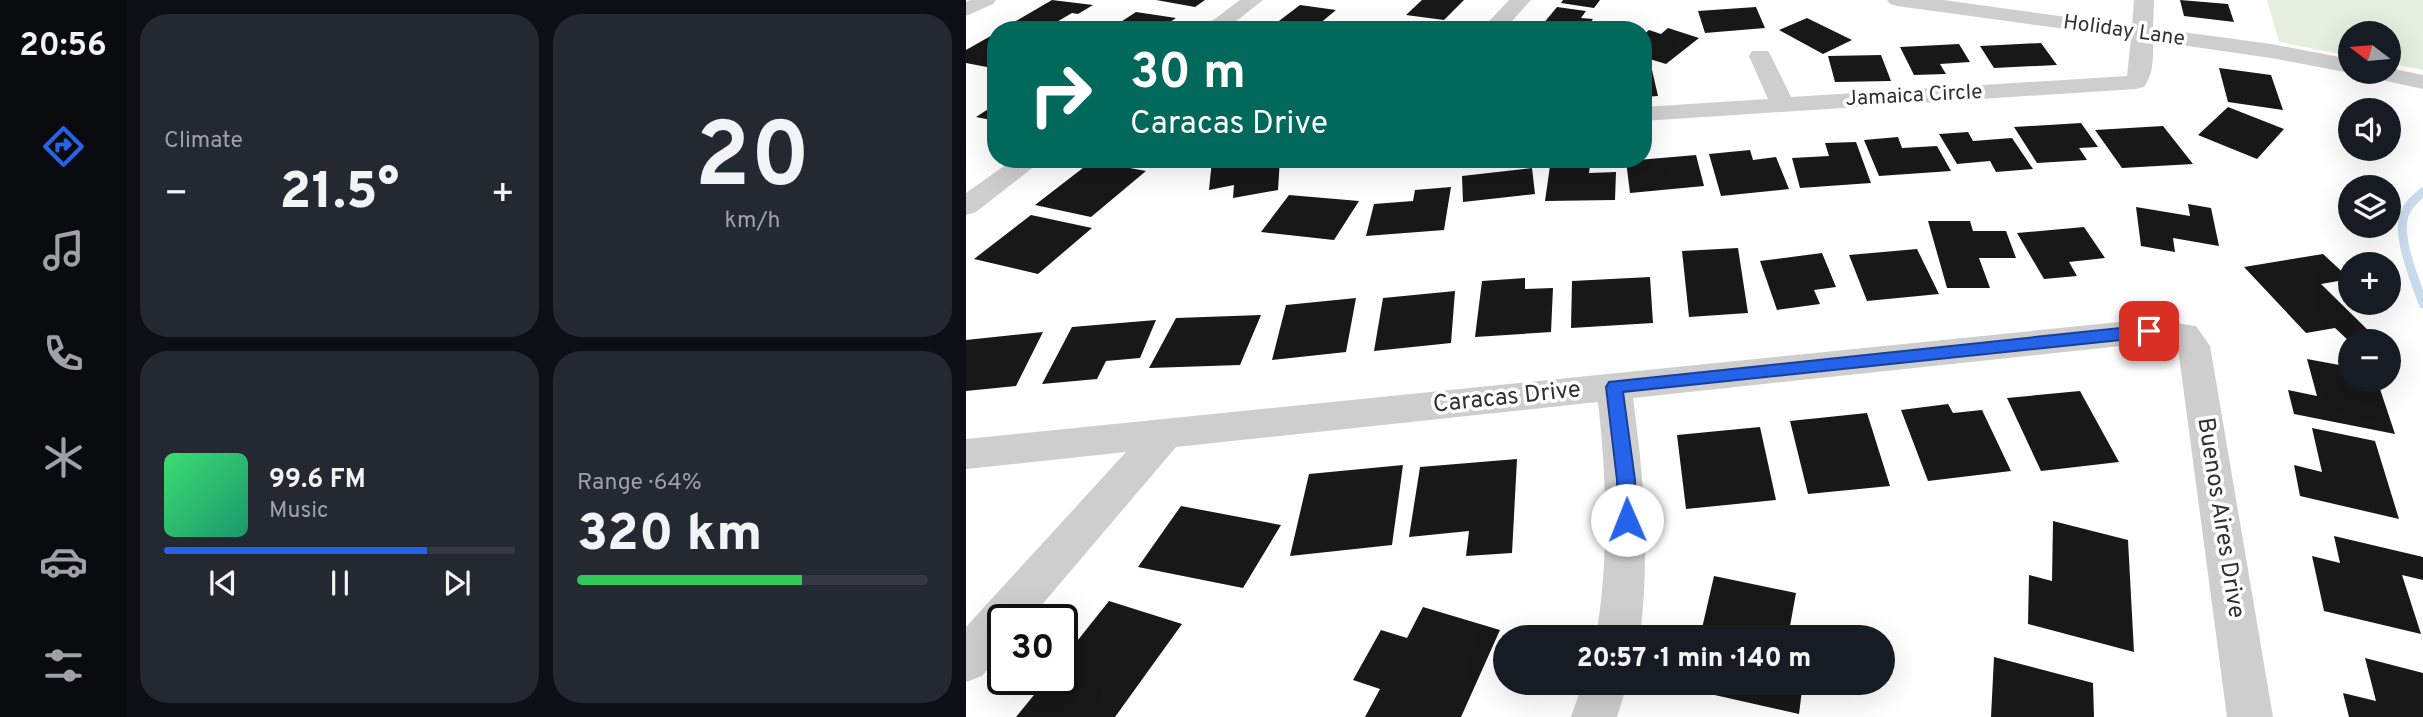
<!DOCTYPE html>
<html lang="en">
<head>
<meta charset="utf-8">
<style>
	:root { --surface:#171b24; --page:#242831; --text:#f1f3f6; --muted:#9ea1a6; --line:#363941; --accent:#2563eb }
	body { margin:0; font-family:Overpass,sans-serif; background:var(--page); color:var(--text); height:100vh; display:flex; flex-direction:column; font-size:26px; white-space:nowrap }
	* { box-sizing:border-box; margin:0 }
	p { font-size:23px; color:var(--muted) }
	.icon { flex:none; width:38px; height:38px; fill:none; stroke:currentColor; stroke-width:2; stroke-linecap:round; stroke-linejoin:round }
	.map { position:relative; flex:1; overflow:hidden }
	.sheet { display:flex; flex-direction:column; gap:14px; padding:14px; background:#0d0f14; width:840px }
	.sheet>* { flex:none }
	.guide { position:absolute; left:21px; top:21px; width:665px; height:147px; border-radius:28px; box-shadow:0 7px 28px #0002; background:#00695c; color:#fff; overflow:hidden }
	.needle { width:46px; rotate:286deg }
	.tools { position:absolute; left:1372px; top:21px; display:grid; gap:14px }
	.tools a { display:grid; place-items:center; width:63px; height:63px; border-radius:50%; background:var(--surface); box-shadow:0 7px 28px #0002; font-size:35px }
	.speed { position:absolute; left:21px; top:604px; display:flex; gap:14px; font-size:35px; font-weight:700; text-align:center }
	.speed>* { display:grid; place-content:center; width:91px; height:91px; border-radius:50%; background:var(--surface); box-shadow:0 7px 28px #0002; line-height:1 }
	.speed .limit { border:4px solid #111; border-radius:10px; background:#fff; color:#111 }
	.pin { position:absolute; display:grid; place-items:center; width:60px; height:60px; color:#fff; margin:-30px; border-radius:14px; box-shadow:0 4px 10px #0006 }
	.me { position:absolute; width:77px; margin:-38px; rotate:359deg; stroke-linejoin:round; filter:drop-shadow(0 0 5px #0008) }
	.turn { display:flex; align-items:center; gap:24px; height:147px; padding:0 28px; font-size:32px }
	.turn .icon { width:91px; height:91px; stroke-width:2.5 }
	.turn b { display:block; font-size:49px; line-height:60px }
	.big { font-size:52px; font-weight:800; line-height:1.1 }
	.sheet .card { flex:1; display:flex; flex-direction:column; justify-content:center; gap:10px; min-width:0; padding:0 24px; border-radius:28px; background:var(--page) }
	.sheet .dial { align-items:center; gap:0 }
	.dial b { font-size:91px; line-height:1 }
	.song { display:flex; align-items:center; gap:21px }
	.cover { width:84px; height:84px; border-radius:10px; background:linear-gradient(135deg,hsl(140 70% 55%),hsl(160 70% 35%)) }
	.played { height:7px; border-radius:4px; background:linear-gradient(90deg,var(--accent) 75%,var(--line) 75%) }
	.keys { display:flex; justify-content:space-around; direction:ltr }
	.heat { display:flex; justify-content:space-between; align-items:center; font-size:38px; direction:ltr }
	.charge { height:10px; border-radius:5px; background:linear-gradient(90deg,#34c759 64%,var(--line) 0) }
	.sheet .tiles { flex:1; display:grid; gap:14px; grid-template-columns:repeat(2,1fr) }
	.trip { position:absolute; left:527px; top:625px; width:402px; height:70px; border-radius:35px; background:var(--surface); box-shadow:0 7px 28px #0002; font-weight:800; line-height:70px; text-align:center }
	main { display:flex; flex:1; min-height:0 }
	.tabs { display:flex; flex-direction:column; width:126px; justify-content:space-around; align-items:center; background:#090b0e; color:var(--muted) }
	.tabs .icon { width:49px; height:49px }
	.tabs .active { color:var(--accent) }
	.tabs b { font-size:32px; color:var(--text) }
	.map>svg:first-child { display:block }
	.green { fill:#e5eedf }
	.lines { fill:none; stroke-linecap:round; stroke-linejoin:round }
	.stream { stroke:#cbdcee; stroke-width:9 }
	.building { fill:#181818 }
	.minor { fill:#cecece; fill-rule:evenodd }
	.route { fill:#2563eb; stroke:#184099; stroke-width:2 }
	.labels { text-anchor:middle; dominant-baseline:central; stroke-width:7; stroke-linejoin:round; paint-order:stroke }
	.far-street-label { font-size:21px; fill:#313131; stroke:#fff }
	.street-label { font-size:24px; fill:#313131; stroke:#fff }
</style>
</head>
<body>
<main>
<nav class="tabs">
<b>20:56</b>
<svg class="icon active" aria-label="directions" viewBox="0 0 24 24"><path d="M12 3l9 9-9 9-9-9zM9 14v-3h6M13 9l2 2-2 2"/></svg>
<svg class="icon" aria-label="music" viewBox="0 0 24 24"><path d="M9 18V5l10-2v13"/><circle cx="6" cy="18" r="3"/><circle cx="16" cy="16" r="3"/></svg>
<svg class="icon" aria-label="phone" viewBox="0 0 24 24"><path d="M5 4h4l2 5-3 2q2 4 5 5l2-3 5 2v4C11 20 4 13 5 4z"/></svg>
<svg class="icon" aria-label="climate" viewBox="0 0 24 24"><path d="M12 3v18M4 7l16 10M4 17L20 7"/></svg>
<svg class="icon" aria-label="car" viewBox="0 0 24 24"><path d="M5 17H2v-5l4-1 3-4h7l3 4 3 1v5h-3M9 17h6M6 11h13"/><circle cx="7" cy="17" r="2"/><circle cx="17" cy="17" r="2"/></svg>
<svg class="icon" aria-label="filters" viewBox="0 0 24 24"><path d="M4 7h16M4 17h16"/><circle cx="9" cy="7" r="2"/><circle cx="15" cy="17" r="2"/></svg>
</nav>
<section class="sheet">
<div class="tiles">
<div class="card"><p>Climate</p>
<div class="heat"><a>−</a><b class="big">21.5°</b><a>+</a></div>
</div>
<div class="card dial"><b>20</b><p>km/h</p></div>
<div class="card">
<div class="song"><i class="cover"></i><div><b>99.6 FM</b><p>Music</p></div></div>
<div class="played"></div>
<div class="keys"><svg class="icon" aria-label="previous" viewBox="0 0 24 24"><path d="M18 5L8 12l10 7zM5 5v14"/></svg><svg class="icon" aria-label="pause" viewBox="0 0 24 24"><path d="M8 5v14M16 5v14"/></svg><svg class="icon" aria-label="next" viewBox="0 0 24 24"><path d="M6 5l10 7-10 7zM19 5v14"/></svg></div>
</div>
<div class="card"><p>Range · 64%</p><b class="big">320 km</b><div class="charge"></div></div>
</div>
</section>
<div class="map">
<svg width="1457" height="717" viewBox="0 0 1457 717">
	<rect width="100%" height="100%" fill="#fff"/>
	<!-- green -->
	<path class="green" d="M1301,0H1457V70L1423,63V33H1384V56L1313,42Z"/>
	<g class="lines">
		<!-- stream -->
		<path class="stream" d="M1457,192C1450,198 1442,204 1439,213C1429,235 1450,282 1457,304"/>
	</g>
	<!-- building -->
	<path class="building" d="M86,0L127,5L112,14L106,13L77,30L43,25Z
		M190,0H239L229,7Z
		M456,0H498L478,20L440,15Z
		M597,0H634L628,8L595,3Z
		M1214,0L1262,4L1268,22L1218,16Z
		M334,5L370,10L346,30H301Z
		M591,7L620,11L615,18L627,19L619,30H572Z
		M790,7L799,28L739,33L732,11Z
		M170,12L210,18L192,30H123L129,26L144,29Z
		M841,18L886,40L857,54L813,30Z
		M417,21L455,27L452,30H407Z
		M702,28L733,38L700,64L677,57V35L683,30L695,34Z
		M30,33V61L21,67L0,63V50Z
		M1075,43L1091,65L1028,68L1014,46Z
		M993,44L1004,62L974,64L980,74L948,75L934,47Z
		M915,55L925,81L869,82L862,56Z
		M1253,68L1305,75L1317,110L1262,102Z
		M686,70L692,96L677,97V71Z
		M30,104V121L10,117Z
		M1262,107L1318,129L1291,159L1232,135Z
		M1115,123L1132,147L1113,148L1121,160L1071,163L1048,127Z
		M1197,126L1227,164L1156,168L1129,130Z
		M1002,132L1007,141L1046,138L1067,169L1030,172L1024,161L991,164L973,134Z
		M932,137L936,148L971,146L985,171L913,176L898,140Z
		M890,142L905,183L834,188L826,158L863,156L859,143Z
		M784,150L787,160L810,157L823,189L755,196L743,154Z
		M730,155L738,186L664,193L660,161Z
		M252,159H314L312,190L267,198L268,185L243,190L246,160Z
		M126,161L180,171L125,217L69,205Z
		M624,165L623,173L650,172L649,200L579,201L584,166Z
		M566,168L569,194L497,202L496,176Z
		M485,187L478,230L400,236L408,204L447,201L449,190Z
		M323,195L393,201L368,240L295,232Z
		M1222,204L1245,208L1253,246L1207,238L1209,252L1175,246L1170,207L1224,216Z
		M65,215L126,228L72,274L8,259Z
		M962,221H1004L1007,231H1040L1050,258H1013L1024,288H981Z
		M1118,227L1139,258L1103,262L1111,276L1078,279L1051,233Z
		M772,248L782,313L723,317L716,251Z
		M951,249L973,294L901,301L883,255Z
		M856,253L870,287L848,290L854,304L811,310L794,261Z
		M1357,254L1384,279L1355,284L1410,338L1383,341L1369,328L1340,333L1278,267Z
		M684,277L687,323L605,328L606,281Z
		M559,278V289L587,288L585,332L509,337L516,281Z
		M489,291L485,343L408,351L417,298Z
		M390,298L380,352L306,360L320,305Z
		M295,315L274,365L183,368L210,318Z
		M190,320L174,358L140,361L131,379L76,384L106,327Z
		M77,332L50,386L0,391V340Z
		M1341,359L1384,367V380H1411L1429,434L1328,414L1322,390L1351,396Z
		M1114,391L1153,462L1075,471L1041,398Z
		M982,404L987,413L1016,410L1045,471L962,481L935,410Z
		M901,413L924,486L842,494L824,421Z
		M794,427L810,500L720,509L711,435Z
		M1346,428L1409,441L1433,519L1334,496L1328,465L1356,472Z
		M551,459L546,553L500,556L503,531L443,537L454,467Z
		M437,465L426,545L324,556L343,474Z
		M215,506L315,525L277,588L172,567Z
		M1087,521L1162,540L1168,652L1062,624L1063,575L1086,581Z
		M1368,536L1457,557V580L1436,575L1455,634L1358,611L1346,556L1374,563Z
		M748,576L830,593L822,637H734Z
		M143,601L216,624L149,717H50L81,679H96V660Z
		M457,607L534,630L495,717H399L414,689L387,680L415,630L441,638Z
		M1028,657L1127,683L1128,717H1025Z
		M1399,658L1457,673V717H1383L1377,693L1410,701Z
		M724,682H837L833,714L722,689Z"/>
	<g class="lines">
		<!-- minor -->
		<path class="minor" d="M4,0H30L27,4L0,16V2Z
			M274,0H297L259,30H234Z
			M543,0H565L538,30H515Z
			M921,0H977L1166,26L1168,0H1188L1187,28L1305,44L1384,59V72H1388L1384,73L1305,58L1187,41C1187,58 1188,73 1178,87L1170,89L677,121V107L802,99L783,56L786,51H802L805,56L825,97L1161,76L1165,38L931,6L924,4Z
			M1423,68L1457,75V89L1402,77L1398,72H1423Z
			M48,159H78L10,212L0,215V193Z
			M1183,319L1230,326L1244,346L1307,717H1261L1212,348L1209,345L1183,343L667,398C678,478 684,556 674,637H630C643,558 641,481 632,402L210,447L63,620H37V651L16,676L0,682V627L160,452L0,469V439Z
			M617,682H662L651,717H605Z"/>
	</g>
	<!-- route -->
	<path class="route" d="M1183,325L1191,331L1183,337L657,392L669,480L670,520L668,526L661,529L654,526L652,520L651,480L640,387L643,382Z"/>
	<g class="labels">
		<!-- far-street labels -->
		<g class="far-street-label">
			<text transform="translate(1158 31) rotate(8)">Holiday Lane</text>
			<text transform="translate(948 96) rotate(-3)">Jamaica Circle</text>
		</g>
		<!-- street labels -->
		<g class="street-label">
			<text transform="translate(541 398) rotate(-6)">Caracas Drive</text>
			<text transform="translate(1254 518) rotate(81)">Buenos Aires Drive</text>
		</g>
	</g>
</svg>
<div class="tools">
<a><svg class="needle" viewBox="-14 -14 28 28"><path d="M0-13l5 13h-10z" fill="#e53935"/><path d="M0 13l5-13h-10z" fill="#9ea1a6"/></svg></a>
<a><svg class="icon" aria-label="sound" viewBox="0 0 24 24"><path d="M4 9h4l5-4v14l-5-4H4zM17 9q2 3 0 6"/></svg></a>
<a><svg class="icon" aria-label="layers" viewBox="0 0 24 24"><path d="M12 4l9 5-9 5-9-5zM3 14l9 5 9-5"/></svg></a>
<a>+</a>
<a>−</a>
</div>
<div class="speed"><div class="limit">30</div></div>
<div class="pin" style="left:1183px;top:331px;background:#d93025"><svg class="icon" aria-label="arrive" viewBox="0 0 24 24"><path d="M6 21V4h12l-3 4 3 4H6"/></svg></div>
<svg class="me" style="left:661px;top:520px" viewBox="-20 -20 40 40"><circle r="19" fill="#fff"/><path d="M0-13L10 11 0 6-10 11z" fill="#2563eb"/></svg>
<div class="trip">20:57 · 1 min · 140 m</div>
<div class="guide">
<div class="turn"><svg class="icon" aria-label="right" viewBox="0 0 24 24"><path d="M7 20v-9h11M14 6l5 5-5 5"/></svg><div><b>30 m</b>Caracas Drive</div></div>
</div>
</div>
</main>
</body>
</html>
